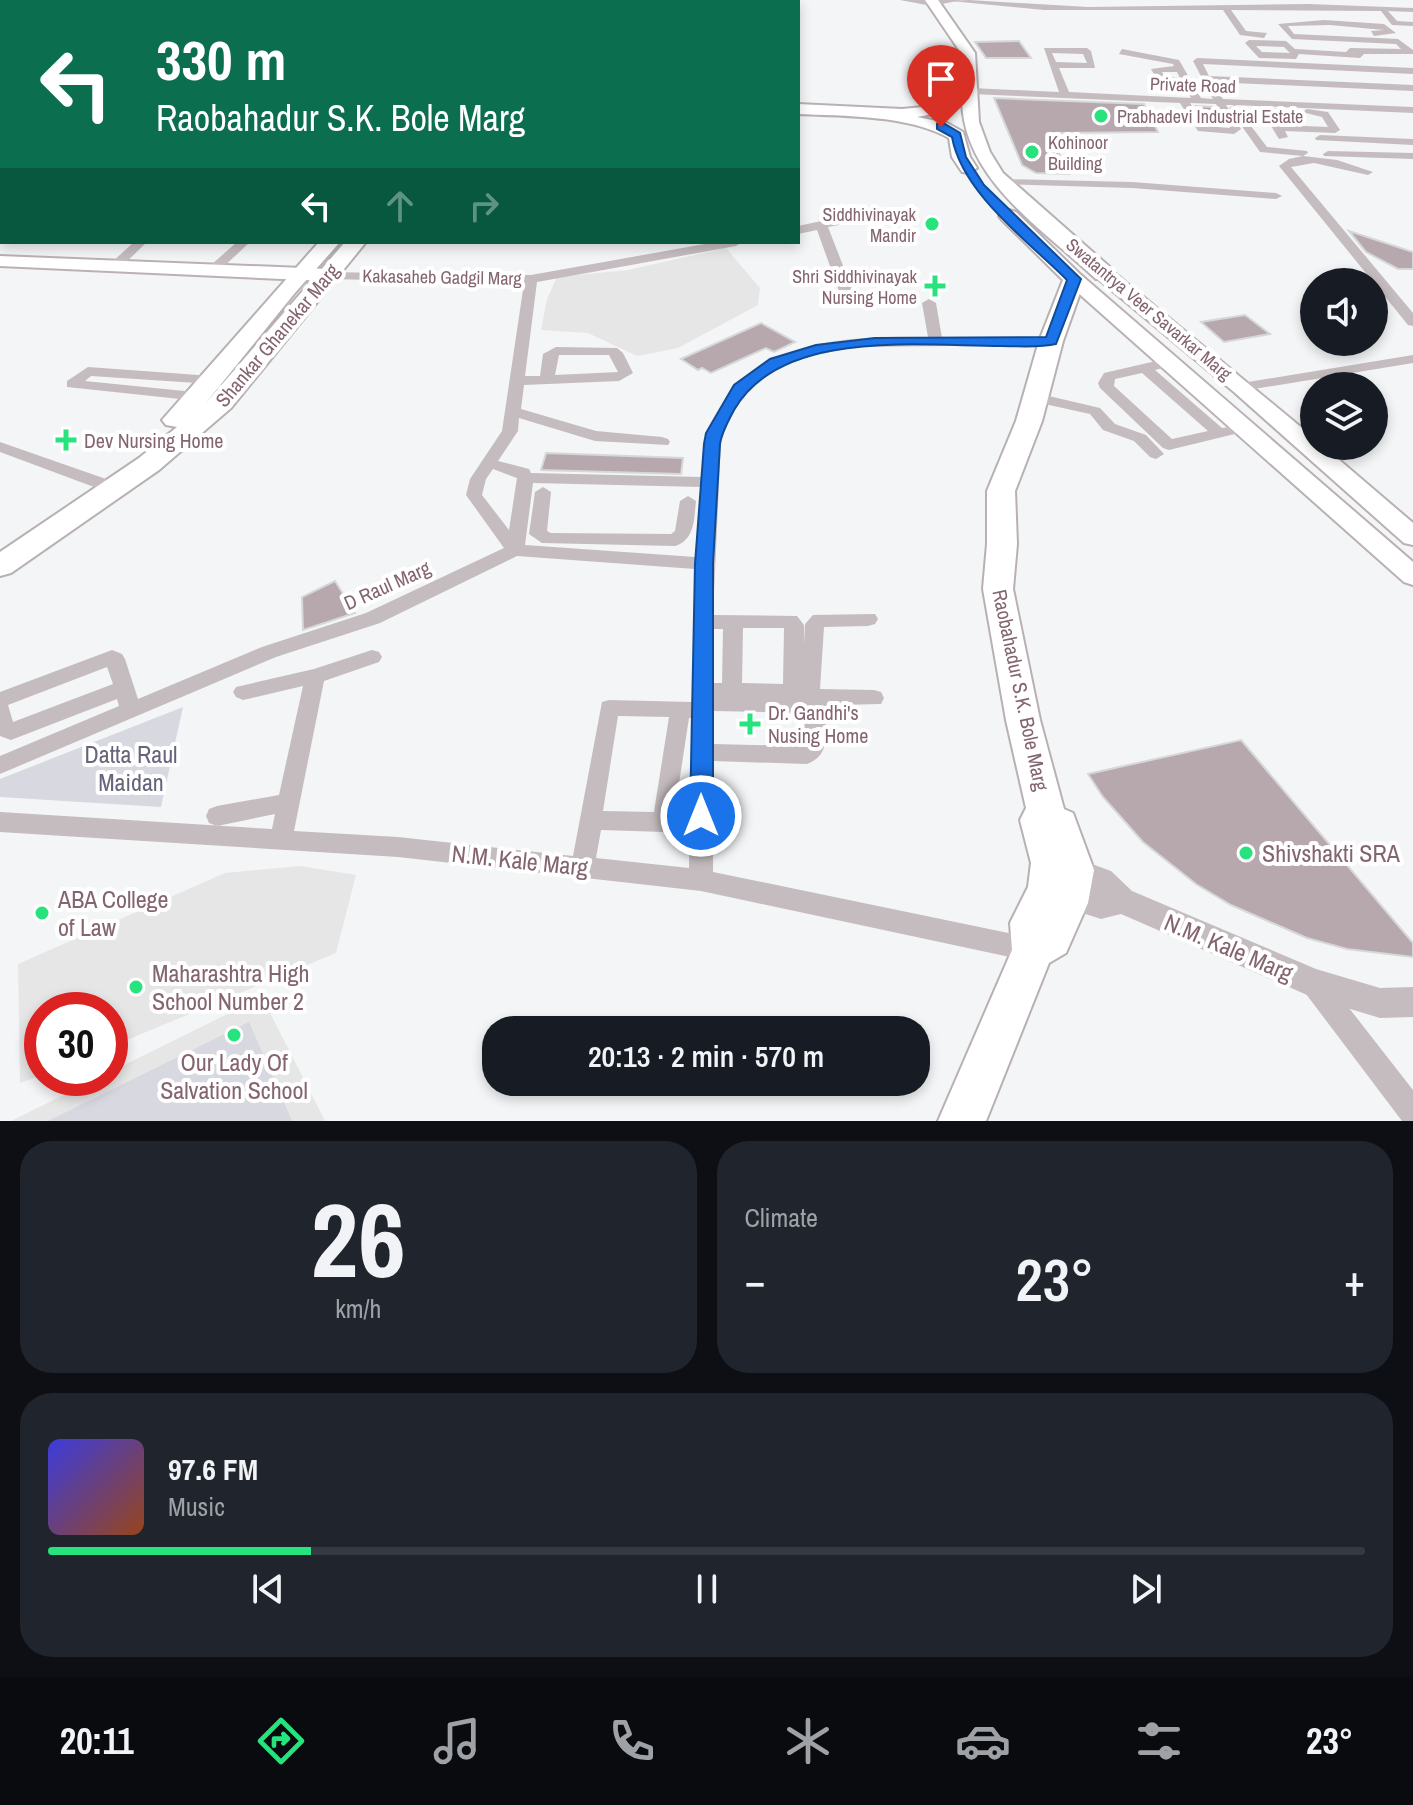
<!DOCTYPE html>
<html lang="en">
<head>
<meta charset="utf-8">
<style>
	:root { --surface:#171b24; --page:#20242c; --text:#f1f3f6; --muted:#9ea1a6; --line:#363941; --accent:#26e37d }
	body { margin:0; font-family:"Archivo Narrow",sans-serif; background:var(--page); color:var(--text); height:100vh; display:flex; flex-direction:column; font-size:30px; white-space:nowrap }
	* { box-sizing:border-box; margin:0 }
	p { font-size:26px; color:var(--muted) }
	.icon { flex:none; width:44px; height:44px; fill:none; stroke:currentColor; stroke-width:2; stroke-linecap:round; stroke-linejoin:round }
	.map { position:relative; height:1121px; overflow:hidden }
	.panel { display:flex; flex-direction:column; gap:20px; padding:20px; background:#0d0f14; flex:1 }
	.panel>* { flex:none }
	.guide { position:absolute; left:0px; top:0px; width:800px; height:244px; box-shadow:0 4px 12px #0003; background:#0b6e4f; color:#fff; overflow:hidden }
	.tools { position:absolute; left:1300px; top:268px; display:grid; gap:16px }
	.tools a { display:grid; place-items:center; width:88px; height:88px; border-radius:50%; background:var(--surface); box-shadow:0 4px 12px #0003; font-size:40px }
	.speed { position:absolute; left:24px; top:992px; display:flex; gap:16px; font-size:40px; font-weight:700; text-align:center }
	.speed>* { display:grid; place-content:center; width:104px; height:104px; border-radius:50%; background:var(--surface); box-shadow:0 4px 12px #0003; line-height:1 }
	.speed .limit { border:12px solid #d22; background:#fff; color:#111 }
	.pin { position:absolute; display:grid; place-items:center; width:68px; height:68px; color:#fff; margin:-82px -34px; border-radius:50% 50% 50% 0; rotate:-45deg; box-shadow:0 0 8px #0007 }
	.pin .icon { rotate:45deg }
	.me { position:absolute; width:88px; margin:-44px; rotate:0deg; stroke-linejoin:round; filter:drop-shadow(0 0 6px #0008) }
	.turn { display:flex; align-items:center; gap:28px; height:168px; padding:0 24px; font-size:36px }
	.turn .icon { width:104px; height:104px; stroke-width:2.5 }
	.turn b { display:block; font-size:56px; line-height:68px }
	.lanes { display:flex; align-items:center; height:76px; padding:0 24px; background:#0003; justify-content:center; gap:40px; direction:ltr }
	.lanes .off { opacity:.35 }
	.big { font-size:60px; font-weight:600; line-height:1.1 }
	.panel .card { flex:1; display:flex; flex-direction:column; justify-content:center; gap:12px; min-width:0; padding:0 28px; border-radius:32px; background:var(--page) }
	.panel .dial { align-items:center; gap:0 }
	.dial b { font-size:104px; line-height:1 }
	.song { display:flex; align-items:center; gap:24px }
	.cover { width:96px; height:96px; border-radius:12px; background:linear-gradient(135deg,hsl(240 70% 55%),hsl(20 70% 35%)) }
	.played { height:8px; border-radius:4px; background:linear-gradient(90deg,var(--accent) 20%,var(--line) 20%) }
	.keys { display:flex; justify-content:space-around; direction:ltr }
	.heat { display:flex; justify-content:space-between; align-items:center; font-size:44px; direction:ltr }
	.panel .tiles { flex:1; display:grid; gap:20px; grid-template-columns:1fr 1fr }
	.card:last-child { grid-column:span 2 }
	.trip { position:absolute; left:482px; top:1016px; width:448px; height:80px; border-radius:32px; background:var(--surface); box-shadow:0 4px 12px #0003; font-weight:600; line-height:80px; text-align:center }
	.tabs { display:flex; height:128px; justify-content:space-around; align-items:center; background:#090b0e; color:var(--muted) }
	.tabs .icon { width:56px; height:56px }
	.tabs .current { color:var(--accent) }
	.tabs b { font-size:36px; color:var(--text) }
	.map>svg:first-child { display:block }
	.built { fill:#e6e6e7 }
	.green { fill:#d7d8e0 }
	.building { fill:#b6a8ad; stroke:#d5d7d8; stroke-width:2 }
	.lines { fill:none; stroke-linecap:round; stroke-linejoin:round }
	.secondary-casing { stroke:#bbb1b4; stroke-width:4 }
	.primary-casing { stroke:#b9b0b3; stroke-width:4 }
	.minor { fill:#c5bcbf; fill-rule:evenodd }
	.tertiary { fill:#c5bcbf; fill-rule:evenodd }
	.secondary { fill:#fff; fill-rule:evenodd }
	.primary { fill:#fff; fill-rule:evenodd }
	.route { fill:#1a73e8; stroke:#114b97; stroke-width:2 }
	.poi-dot { fill:#26e37d; stroke:#fff; stroke-width:3 }
	.labels { text-anchor:middle; dominant-baseline:central; stroke-width:8; stroke-linejoin:round; paint-order:stroke }
	.far-street-label { font-size:18px; fill:#84656f; stroke:#fff }
	.far-poi-label { font-size:18px; fill:#84656f; stroke:#fff; text-anchor:start }
	.street-label { font-size:20px; fill:#84656f; stroke:#fff }
	.poi-label { font-size:20px; fill:#84656f; stroke:#fff; text-anchor:start }
	.near-park-label { font-size:24px; fill:#65647b; stroke:#fff }
	.near-poi-label { font-size:24px; fill:#84656f; stroke:#fff; text-anchor:start }
	.near-street-label { font-size:24px; fill:#84656f; stroke:#fff }
</style>
</head>
<body>
<div class="map">
<svg width="1413" height="1121" viewBox="0 0 1413 1121">
	<rect width="100%" height="100%" fill="#f3f5f6"/>
	<!-- built -->
	<path class="built" d="M726,248L760,288L758,305L678,348L637,356L588,333L541,330L547,299L557,277L628,270Z
		M300,866L356,875L336,953L110,1047V1010H42V1075L20,1083L18,964L225,873Z
		M262,997L325,1121H11L98,1078H110V1072Z"/>
	<!-- green -->
	<path class="green" d="M183,707L161,807L0,797V779Z
		M249,1022L292,1121H48Z"/>
	<!-- building -->
	<path class="building" d="M1019,41L1031,58H986L975,42Z
		M994,98L1144,104L1158,132L1049,133L1069,174L1036,173L1022,165Z
		M1196,106L1214,107L1225,125L1207,123Z
		M1349,231L1413,252V269H1398L1366,252Z
		M1245,315L1270,334L1224,342L1201,322Z
		M761,323L795,342L774,352L766,348L711,373L702,368L698,370L681,359Z
		M546,453L683,458L681,474L541,470Z
		M335,581L355,613L303,630L302,597Z
		M1241,740L1413,943V957L1347,949L1307,938L1231,905L1196,884L1143,842L1103,797L1088,774Z"/>
	<g class="lines">
		<defs>
			<path id="secondary" d="M0,53L2,54V62L0,61Z
				M0,256L327,269L336,275L327,281L0,266Z
				M1104,268L1111,270L1314,438V446H1323L1413,523V545L1404,543L1234,392L1097,278L1095,274Z
				M1074,273L1081,275L1413,562V585L1404,582L1067,283L1065,279Z"/>
			<path id="primary" d="M925,0H938L975,53L979,122L990,152L1003,173L1112,269L1115,274L1112,279H1096C1043,229 964,180 962,101L933,114L917,117L947,123L963,132L970,157L977,168L968,173L962,172L952,157L949,138C908,115 844,116 798,114V104L902,109L923,107L962,89L961,53Z
				M1009,210L1016,212L1085,279L1063,341L1042,421L1015,491L1017,544L1013,589L1040,720L1064,809L1073,813L1094,870L1088,903L1066,953L1049,963L986,1121H938L1012,950L1010,923L1028,887L1031,863L1020,820L1026,808L1006,720L983,589L987,544V491L1016,421L1039,341L1063,280L1002,220L999,216L1002,212Z
				M319,242H340L294,294L205,404L345,242H366L231,408L159,470L11,573L0,576V552L139,458L177,427L166,425L162,420Z"/>
		</defs>
		<!-- secondary casing -->
		<use href="#secondary" class="secondary-casing"/>
		<!-- primary casing -->
		<use href="#primary" class="primary-casing"/>
		<!-- minor -->
		<path class="minor" d="M357,0H365V2H357Z
			M969,0L1088,7L1309,4L1413,8V12L1388,11L1397,21L1413,22V26L1392,25L1381,11L1231,10L1246,31L1267,33L1264,38L1240,35L1223,10H1044L951,1Z
			M1324,20L1384,24L1396,33L1374,36L1371,31L1384,30L1330,25L1288,26L1294,34L1398,39L1413,50V54H1364L1360,58L1299,54L1296,59L1259,58L1245,43L1249,40L1286,41L1295,49L1346,52L1350,48L1401,49L1396,44L1292,39L1278,24ZM1256,46L1284,47L1290,53L1262,52Z
			M1044,48H1087L1091,51L1095,68H1059L1069,92L1191,98L1183,84L1158,81L1151,69L1174,66L1173,64L1119,54L1122,49L1179,60L1201,98L1213,99L1193,61L1197,58L1413,68V74L1203,64L1209,76L1413,85V91L1212,82L1223,99L1413,107V113L1235,105L1267,147L1307,151L1308,153L1303,156L1260,152L1229,108L1234,105H1226L1241,129L1234,134L1198,131L1180,103L971,94L966,91L971,88L1059,92ZM1052,53L1083,54L1087,63L1056,62ZM1162,72H1177L1180,78L1164,76ZM1190,103L1216,104L1230,128L1205,126Z
			M1267,108L1285,109V113L1274,114L1281,125L1328,127L1322,117L1302,112L1307,109L1328,112L1340,130L1335,133L1285,131L1288,137L1279,139L1262,111Z
			M1320,135L1413,139V145L1316,140L1315,138Z
			M1328,151L1413,153V159L1324,156L1323,154Z
			M1303,156L1337,160L1373,172L1368,175L1314,163L1291,167L1413,313V326L1408,325L1279,166L1289,159Z
			M1001,179L1132,182L1276,193L1282,196L1276,199L1132,188L997,184V180Z
			M840,217L846,221L844,224L828,227L854,294L847,298L840,294L817,230L798,234V226Z
			M2,233V241L0,242V234Z
			M134,242H147L119,269H111V263Z
			M237,242H250L219,271H211V265Z
			M716,242H742L736,246L537,282L525,376H540L543,354L556,347L617,348L623,353L633,373L619,381L524,385L521,409L596,431L662,437L668,439L670,442L668,445L595,441L519,418L518,431L498,461L529,469L531,473L702,477C702,465 702,452 705,440C708,425 717,414 725,402C770,337 857,336 928,337L922,303L929,299L936,303L942,338H1056L1058,341L1051,345L857,347L798,358L770,372L747,392L731,416L721,440L713,615L797,616L804,625V644L805,624L813,615L875,614L878,619L875,624L868,626L824,627L820,689L874,690L881,692L884,698L881,704L836,705L833,712L825,714C826,734 830,756 807,764L713,761V872L1033,938L1042,942L1046,950L1042,958L1033,962L701,891L398,857L0,832V812L272,829L275,814L217,826L209,823L206,816L209,809L217,806L279,795L303,686L243,700L236,697L233,692L236,687L314,669L372,650L379,652L382,657L379,662L324,681L294,831L398,837L573,856L602,702L609,700L692,702L695,569L517,556L380,623L276,657L0,774V756L119,706L117,699L11,740L0,736V692L112,650L122,654L125,659L138,699L262,647L366,613L504,548L466,495L470,479L502,431L524,283L327,279L322,278V272L531,275ZM559,355H609L618,372L555,375ZM493,469L517,478L509,530L482,495L486,479ZM533,483L701,487L695,557L525,545ZM743,628H784L783,684L742,683ZM713,629H723L722,683H713ZM107,667L113,684L13,722L8,705ZM713,711L805,713L804,743L802,746L713,744ZM618,716L669,717L654,812L603,811ZM689,718H692L689,868L596,858L601,830L664,832L672,829Z
			M1413,355V363L1242,391L1235,387L1242,383Z
			M1169,358L1176,362L1174,365L1155,370L1222,428L1247,425L1249,428L1247,431L1169,450L1163,448L1100,388L1098,383L1104,373ZM1142,373L1208,431L1172,439L1114,386L1115,379Z
			M88,367L212,376L219,380L212,384L91,376L85,381L204,393V399L199,401L67,387V381Z
			M1036,393L1100,408L1115,424L1146,435L1164,454L1156,459L1150,457L1134,441L1103,430L1090,414L1031,401L1028,398Z
			M0,442L106,479L108,483L100,488L94,487L0,452Z
			M543,487L551,492L547,531L551,533L671,534L675,531L680,501L688,496L696,501C694,519 695,540 675,546L542,543L529,534L535,492Z
			M1315,973L1324,976L1413,1090V1121H1402L1306,994L1302,985L1306,976Z"/>
		<!-- tertiary -->
		<path class="tertiary" d="M900,0H962L932,6Z
			M1065,854L1111,871L1132,891L1316,969L1380,988L1413,987V1017L1380,1018L1314,998L1121,914L1101,919L1051,903L1046,894L1051,885L1061,881L1091,890L1055,876L1051,867L1055,858Z"/>
		<!-- secondary -->
		<use href="#secondary" class="secondary"/>
		<!-- primary -->
		<use href="#primary" class="primary"/>
	</g>
	<!-- route -->
	<path class="route" d="M937,124H945L960,133L966,157L984,185L1081,279L1056,344C1039,348 1019,346 1001,346C919,346 781,328 734,410C728,422 722,431 720,444L713,564V816L709,823L701,826L693,823L690,816L695,564L704,444L706,433L734,385L770,359L816,345L875,338L1046,337L1067,280C1028,241 962,193 952,137L937,129Z"/>
	<!-- markers -->
	<g class="poi-dot">
		<circle cx="1101" cy="116" r="8"/>
		<circle cx="1032" cy="152" r="8"/>
		<circle cx="932" cy="224" r="8"/>
		<path d="M931 274h8v8h8v8h-8v8h-8v-8h-8v-8h8z"/>
		<path d="M62 428h8v8h8v8h-8v8h-8v-8h-8v-8h8z"/>
		<path d="M746 712h8v8h8v8h-8v8h-8v-8h-8v-8h8z"/>
		<circle cx="1246" cy="853" r="8"/>
		<circle cx="42" cy="913" r="8"/>
		<circle cx="136" cy="987" r="8"/>
		<circle cx="234" cy="1035" r="8"/>
	</g>
	<g class="labels">
		<!-- far-street labels -->
		<g class="far-street-label">
			<text transform="translate(1193 85) rotate(2)">Private Road</text>
			<text transform="translate(442 277) rotate(1)">Kakasaheb Gadgil Marg</text>
			<text transform="translate(1149 309) rotate(40)">Swatantrya Veer Savarkar Marg</text>
		</g>
		<!-- far-poi labels -->
		<g class="far-poi-label">
			<text x="1117" y="116">Prabhadevi Industrial Estate</text>
			<text x="1048" y="142">Kohinoor<tspan x="1048" dy="21">Building</tspan></text>
			<text x="916" y="214" text-anchor="end">Siddhivinayak<tspan x="916" dy="21">Mandir</tspan></text>
			<text x="917" y="276" text-anchor="end">Shri Siddhivinayak<tspan x="917" dy="21">Nursing Home</tspan></text>
		</g>
		<!-- street labels -->
		<g class="street-label">
			<text transform="translate(277 335) rotate(-50)">Shankar Ghanekar Marg</text>
			<text transform="translate(387 585) rotate(-24)">D Raul Marg</text>
			<text transform="translate(1021 690) rotate(78)">Raobahadur S.K. Bole Marg</text>
		</g>
		<!-- poi labels -->
		<g class="poi-label">
			<text x="84" y="440">Dev Nursing Home</text>
			<text x="768" y="712">Dr. Gandhi's<tspan x="768" dy="23">Nusing Home</tspan></text>
		</g>
		<!-- near-park labels -->
		<g class="near-park-label">
			<text x="131" y="754">Datta Raul<tspan x="131" dy="28">Maidan</tspan></text>
		</g>
		<!-- near-poi labels -->
		<g class="near-poi-label">
			<text x="1262" y="853">Shivshakti SRA</text>
			<text x="58" y="899">ABA College<tspan x="58" dy="28">of Law</tspan></text>
			<text x="152" y="973">Maharashtra High<tspan x="152" dy="28">School Number 2</tspan></text>
			<text x="234" y="1062" text-anchor="middle">Our Lady Of<tspan x="234" dy="28">Salvation School</tspan></text>
		</g>
		<!-- near-street labels -->
		<g class="near-street-label">
			<text transform="translate(520 860) rotate(6)">N.M. Kale Marg</text>
			<text transform="translate(1229 947) rotate(23)">N.M. Kale Marg</text>
		</g>
	</g>
</svg>
<div class="tools">
<a><svg class="icon" aria-label="sound" viewBox="0 0 24 24"><path d="M4 9h4l5-4v14l-5-4H4zM17 9q2 3 0 6"/></svg></a>
<a><svg class="icon" aria-label="layers" viewBox="0 0 24 24"><path d="M12 4l9 5-9 5-9-5zM3 14l9 5 9-5"/></svg></a>
</div>
<div class="speed"><div class="limit">30</div></div>
<div class="pin" style="left:941px;top:127px;background:#d93025"><svg class="icon" aria-label="arrive" viewBox="0 0 24 24"><path d="M6 21V4h12l-3 4 3 4H6"/></svg></div>
<svg class="me" style="left:701px;top:816px" viewBox="-20 -20 40 40"><circle r="17" fill="#1a73e8" stroke="#fff" stroke-width="3"/><path d="M0-11L8 9 0 5-8 9z" fill="#fff"/></svg>
<div class="trip">20:13 · 2 min · 570 m</div>
<div class="guide">
<div class="turn"><svg class="icon" aria-label="left" viewBox="0 0 24 24"><path d="M17 20v-9H6M10 6l-5 5 5 5"/></svg><div><b>330 m</b>Raobahadur S.K. Bole Marg</div></div>
<div class="lanes"><svg class="icon" aria-label="left" viewBox="0 0 24 24"><path d="M17 20v-9H6M10 6l-5 5 5 5"/></svg><svg class="icon off" aria-label="ahead" viewBox="0 0 24 24"><path d="M12 20V5M6 11l6-6 6 6"/></svg><svg class="icon off" aria-label="right" viewBox="0 0 24 24"><path d="M7 20v-9h11M14 6l5 5-5 5"/></svg></div>
</div>
</div>
<section class="panel">
<div class="tiles">
<div class="card dial"><b>26</b><p>km/h</p></div>
<div class="card"><p>Climate</p>
<div class="heat"><a>−</a><b class="big">23°</b><a>+</a></div>
</div>
<div class="card">
<div class="song"><i class="cover"></i><div><b>97.6 FM</b><p>Music</p></div></div>
<div class="played"></div>
<div class="keys"><svg class="icon" aria-label="previous" viewBox="0 0 24 24"><path d="M18 5L8 12l10 7zM5 5v14"/></svg><svg class="icon" aria-label="pause" viewBox="0 0 24 24"><path d="M8 5v14M16 5v14"/></svg><svg class="icon" aria-label="next" viewBox="0 0 24 24"><path d="M6 5l10 7-10 7zM19 5v14"/></svg></div>
</div>
</div>
</section>
<nav class="tabs">
<b>20:11</b>
<svg class="icon current" aria-label="directions" viewBox="0 0 24 24"><path d="M12 3l9 9-9 9-9-9zM9 14v-3h6M13 9l2 2-2 2"/></svg>
<svg class="icon" aria-label="music" viewBox="0 0 24 24"><path d="M9 18V5l10-2v13"/><circle cx="6" cy="18" r="3"/><circle cx="16" cy="16" r="3"/></svg>
<svg class="icon" aria-label="phone" viewBox="0 0 24 24"><path d="M5 4h4l2 5-3 2q2 4 5 5l2-3 5 2v4C11 20 4 13 5 4z"/></svg>
<svg class="icon" aria-label="climate" viewBox="0 0 24 24"><path d="M12 3v18M4 7l16 10M4 17L20 7"/></svg>
<svg class="icon" aria-label="car" viewBox="0 0 24 24"><path d="M5 17H2v-5l4-1 3-4h7l3 4 3 1v5h-3M9 17h6M6 11h13"/><circle cx="7" cy="17" r="2"/><circle cx="17" cy="17" r="2"/></svg>
<svg class="icon" aria-label="filters" viewBox="0 0 24 24"><path d="M4 7h16M4 17h16"/><circle cx="9" cy="7" r="2"/><circle cx="15" cy="17" r="2"/></svg>
<b>23°</b>
</nav>
</body>
</html>
